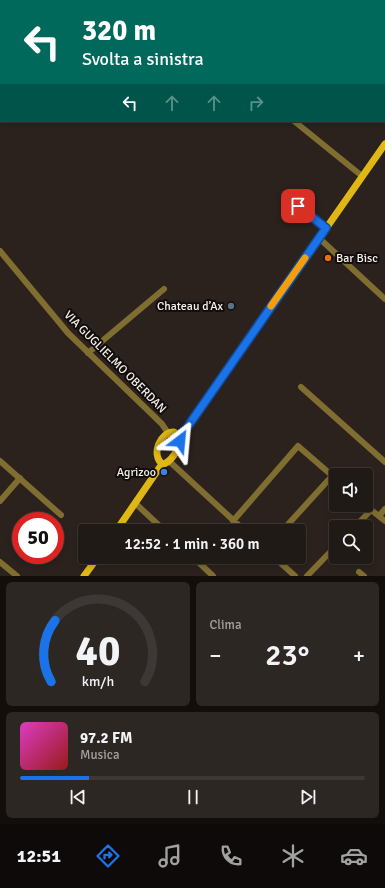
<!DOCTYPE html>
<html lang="it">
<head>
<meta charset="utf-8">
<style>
	:root { --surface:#201a16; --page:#2d2723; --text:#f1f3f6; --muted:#a2a1a1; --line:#3d3835; --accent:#1a73e8 }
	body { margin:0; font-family:Signika,sans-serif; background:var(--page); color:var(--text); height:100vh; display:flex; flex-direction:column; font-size:15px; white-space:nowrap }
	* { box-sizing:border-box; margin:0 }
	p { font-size:13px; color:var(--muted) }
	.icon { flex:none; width:22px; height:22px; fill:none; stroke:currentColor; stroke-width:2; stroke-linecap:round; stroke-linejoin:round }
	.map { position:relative; height:576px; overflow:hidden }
	.sheet { display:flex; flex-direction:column; gap:6px; padding:6px; background:#120e0c; flex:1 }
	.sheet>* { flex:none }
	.hud { position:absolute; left:0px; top:0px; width:385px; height:122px; box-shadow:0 2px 6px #0003,0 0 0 1px var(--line); background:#00695c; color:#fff; overflow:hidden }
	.buttons { position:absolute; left:329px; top:468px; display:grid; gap:8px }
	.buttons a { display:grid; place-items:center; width:44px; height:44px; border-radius:4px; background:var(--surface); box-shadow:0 2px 6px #0003,0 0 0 1px var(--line); font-size:20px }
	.speed { position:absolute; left:12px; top:512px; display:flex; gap:8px; font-size:20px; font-weight:700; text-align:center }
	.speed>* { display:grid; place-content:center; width:52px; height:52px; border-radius:50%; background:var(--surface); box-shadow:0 2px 6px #0003,0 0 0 1px var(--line); line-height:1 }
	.speed .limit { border:6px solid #d22; background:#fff; color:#111 }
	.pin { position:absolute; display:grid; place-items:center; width:34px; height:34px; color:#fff; margin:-17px; border-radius:8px; box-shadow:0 2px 6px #0006 }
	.me { position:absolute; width:44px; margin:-22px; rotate:29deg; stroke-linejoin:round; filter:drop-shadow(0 0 3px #0008) }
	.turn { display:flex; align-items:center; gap:14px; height:84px; padding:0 16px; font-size:18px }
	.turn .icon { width:52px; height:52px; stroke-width:2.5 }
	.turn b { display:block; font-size:28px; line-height:34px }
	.lanes { display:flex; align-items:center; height:38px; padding:0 16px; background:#0003; justify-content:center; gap:20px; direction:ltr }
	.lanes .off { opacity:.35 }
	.big { font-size:30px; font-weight:600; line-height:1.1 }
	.sheet .widget { flex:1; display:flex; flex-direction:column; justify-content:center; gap:6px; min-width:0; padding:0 14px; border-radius:6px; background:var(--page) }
	.sheet .dial { align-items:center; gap:0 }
	.dial svg { height:104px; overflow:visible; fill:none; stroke:var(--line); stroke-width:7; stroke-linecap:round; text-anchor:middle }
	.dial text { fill:var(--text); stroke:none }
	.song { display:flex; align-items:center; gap:12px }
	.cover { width:48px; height:48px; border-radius:6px; background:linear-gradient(135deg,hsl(310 70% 55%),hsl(0 70% 35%)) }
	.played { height:4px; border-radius:2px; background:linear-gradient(90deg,var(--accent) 20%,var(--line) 20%) }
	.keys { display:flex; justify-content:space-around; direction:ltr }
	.heat { display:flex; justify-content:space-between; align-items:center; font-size:22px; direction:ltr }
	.sheet .tiles { flex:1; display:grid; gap:6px; grid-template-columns:1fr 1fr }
	.widget:last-child { grid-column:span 2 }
	.trip { position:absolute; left:78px; top:524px; width:228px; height:40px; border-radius:4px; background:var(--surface); box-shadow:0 2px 6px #0003,0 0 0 1px var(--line); font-weight:600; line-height:40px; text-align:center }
	.tabs { display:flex; height:64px; justify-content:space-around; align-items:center; background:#0d0a09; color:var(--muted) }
	.tabs .icon { width:28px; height:28px }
	.tabs .current { color:var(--accent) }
	.tabs b { font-size:18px; color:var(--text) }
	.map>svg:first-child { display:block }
	.green { fill:#0b482e }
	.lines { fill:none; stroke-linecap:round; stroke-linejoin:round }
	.minor { stroke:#806e31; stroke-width:6 }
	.major { stroke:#dfb815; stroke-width:7 }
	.highway { stroke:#fcd756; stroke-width:9 }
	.route-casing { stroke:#114b97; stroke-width:10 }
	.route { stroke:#1a73e8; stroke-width:7 }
	.slow { stroke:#f59e0b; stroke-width:7 }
	.food-dot { fill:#e8710a; stroke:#110d0b; stroke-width:1.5 }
	.service-dot { fill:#5c6f8a; stroke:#110d0b; stroke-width:1.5 }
	.shop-dot { fill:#3f7fe0; stroke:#110d0b; stroke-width:1.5 }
	.labels { text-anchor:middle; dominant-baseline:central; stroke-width:4; stroke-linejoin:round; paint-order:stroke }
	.poi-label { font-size:12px; fill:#f6f0ed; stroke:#110d0b; text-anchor:end }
	.street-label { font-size:12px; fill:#f6f0ed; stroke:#110d0b }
</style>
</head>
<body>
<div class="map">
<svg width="385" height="576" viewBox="0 0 385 576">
	<rect width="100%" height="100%" fill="#2b221e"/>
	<!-- green -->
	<path class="green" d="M0,0H7L1,1L0,81Z"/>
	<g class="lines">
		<!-- minor -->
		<path class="minor" d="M294,121L362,176
			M298,206L326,228
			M319,238L385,299
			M0,251L68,333L162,424L168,433
			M88,353L164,289
			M301,387L385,462
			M0,461L61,515
			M169,461L245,531
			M0,501L20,478
			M135,503L165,531
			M365,505L385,521
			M379,516L385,509
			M233,521L298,446L336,479
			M355,527L371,510
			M282,531L332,476
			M193,557L213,576
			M274,557L295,576
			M0,562L17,576
			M359,572L364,576
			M307,576L336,546"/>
		<!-- major -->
		<path class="major" d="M174,432C177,434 180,436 180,440C181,447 170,464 162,464C151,454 160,432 174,432Z
			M179,436L186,429L385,144
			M116,531L162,464
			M84,576L98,557"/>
		<!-- highway -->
		<path class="highway" d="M78,1V0
			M89,1V0
			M0,106L1,105
			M0,115H1"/>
	</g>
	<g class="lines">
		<defs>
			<path id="route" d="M180,441L179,436L186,429L326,228L298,206"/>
		</defs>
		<!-- route casing -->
		<use href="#route" class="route-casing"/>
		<!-- route -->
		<use href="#route" class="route"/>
		<!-- slow -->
		<path class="slow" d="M271,306L305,258"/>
	</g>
	<!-- markers -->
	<circle class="food-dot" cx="328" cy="258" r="4"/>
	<circle class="service-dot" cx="231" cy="306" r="4"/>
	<circle class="shop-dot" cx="164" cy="472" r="4"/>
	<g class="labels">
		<!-- poi labels -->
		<g class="poi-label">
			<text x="336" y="258" text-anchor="start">Bar Bisc</text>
			<text x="223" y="306">Chateau d’Ax</text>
			<text x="156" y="472">Agrizoo</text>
		</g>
		<!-- street labels -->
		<g class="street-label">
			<text transform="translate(115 362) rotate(45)">VIA GUGLIELMO OBERDAN</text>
		</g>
	</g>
</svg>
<div class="buttons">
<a><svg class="icon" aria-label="sound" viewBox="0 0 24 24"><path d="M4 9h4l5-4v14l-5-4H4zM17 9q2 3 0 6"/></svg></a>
<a><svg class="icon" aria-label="search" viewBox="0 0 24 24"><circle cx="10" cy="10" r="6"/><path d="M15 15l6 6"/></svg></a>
</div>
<div class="speed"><div class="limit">50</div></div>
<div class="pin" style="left:298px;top:206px;background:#d93025"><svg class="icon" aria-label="arrive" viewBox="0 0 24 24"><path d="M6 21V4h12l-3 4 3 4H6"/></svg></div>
<svg class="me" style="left:180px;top:441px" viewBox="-20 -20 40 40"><path d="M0-17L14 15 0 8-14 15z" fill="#1a73e8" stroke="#fff" stroke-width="4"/></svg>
<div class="trip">12:52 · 1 min · 360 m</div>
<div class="hud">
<div class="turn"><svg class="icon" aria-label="left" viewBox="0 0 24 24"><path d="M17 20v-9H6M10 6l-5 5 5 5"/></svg><div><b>320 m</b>Svolta a sinistra</div></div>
<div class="lanes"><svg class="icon" aria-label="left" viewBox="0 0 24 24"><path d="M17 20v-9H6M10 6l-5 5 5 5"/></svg><svg class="icon off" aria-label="ahead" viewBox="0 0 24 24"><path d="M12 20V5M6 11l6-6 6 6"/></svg><svg class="icon off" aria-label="ahead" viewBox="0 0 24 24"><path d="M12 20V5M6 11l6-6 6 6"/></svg><svg class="icon off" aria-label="right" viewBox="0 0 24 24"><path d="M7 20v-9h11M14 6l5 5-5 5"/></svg></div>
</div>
</div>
<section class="sheet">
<div class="tiles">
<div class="widget dial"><svg viewBox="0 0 100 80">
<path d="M14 69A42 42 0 1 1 86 69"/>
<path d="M14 69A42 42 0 0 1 17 22" stroke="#1a73e8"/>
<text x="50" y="56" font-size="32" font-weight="700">40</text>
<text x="50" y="72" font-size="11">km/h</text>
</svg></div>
<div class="widget"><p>Clima</p>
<div class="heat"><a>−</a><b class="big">23°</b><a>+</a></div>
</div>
<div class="widget">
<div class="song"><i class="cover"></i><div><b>97.2 FM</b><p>Musica</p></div></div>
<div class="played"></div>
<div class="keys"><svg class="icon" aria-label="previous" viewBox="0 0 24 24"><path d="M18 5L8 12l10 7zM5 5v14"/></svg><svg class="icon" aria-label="pause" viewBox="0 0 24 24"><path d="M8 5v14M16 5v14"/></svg><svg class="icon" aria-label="next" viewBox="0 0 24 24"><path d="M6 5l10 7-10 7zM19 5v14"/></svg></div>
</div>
</div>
</section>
<nav class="tabs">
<b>12:51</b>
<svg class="icon current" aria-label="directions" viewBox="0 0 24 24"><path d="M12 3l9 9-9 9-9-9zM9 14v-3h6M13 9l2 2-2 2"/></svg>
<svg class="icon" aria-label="music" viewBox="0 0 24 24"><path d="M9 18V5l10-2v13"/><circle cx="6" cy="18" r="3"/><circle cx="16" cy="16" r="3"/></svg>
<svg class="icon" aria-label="phone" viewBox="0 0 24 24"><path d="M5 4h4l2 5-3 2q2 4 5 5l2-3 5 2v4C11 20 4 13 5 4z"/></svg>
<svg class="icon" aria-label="climate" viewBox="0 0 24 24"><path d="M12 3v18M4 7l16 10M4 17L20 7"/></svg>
<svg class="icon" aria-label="car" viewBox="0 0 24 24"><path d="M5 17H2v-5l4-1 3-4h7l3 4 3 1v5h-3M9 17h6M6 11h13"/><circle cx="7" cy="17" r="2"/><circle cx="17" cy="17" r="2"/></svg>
</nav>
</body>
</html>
